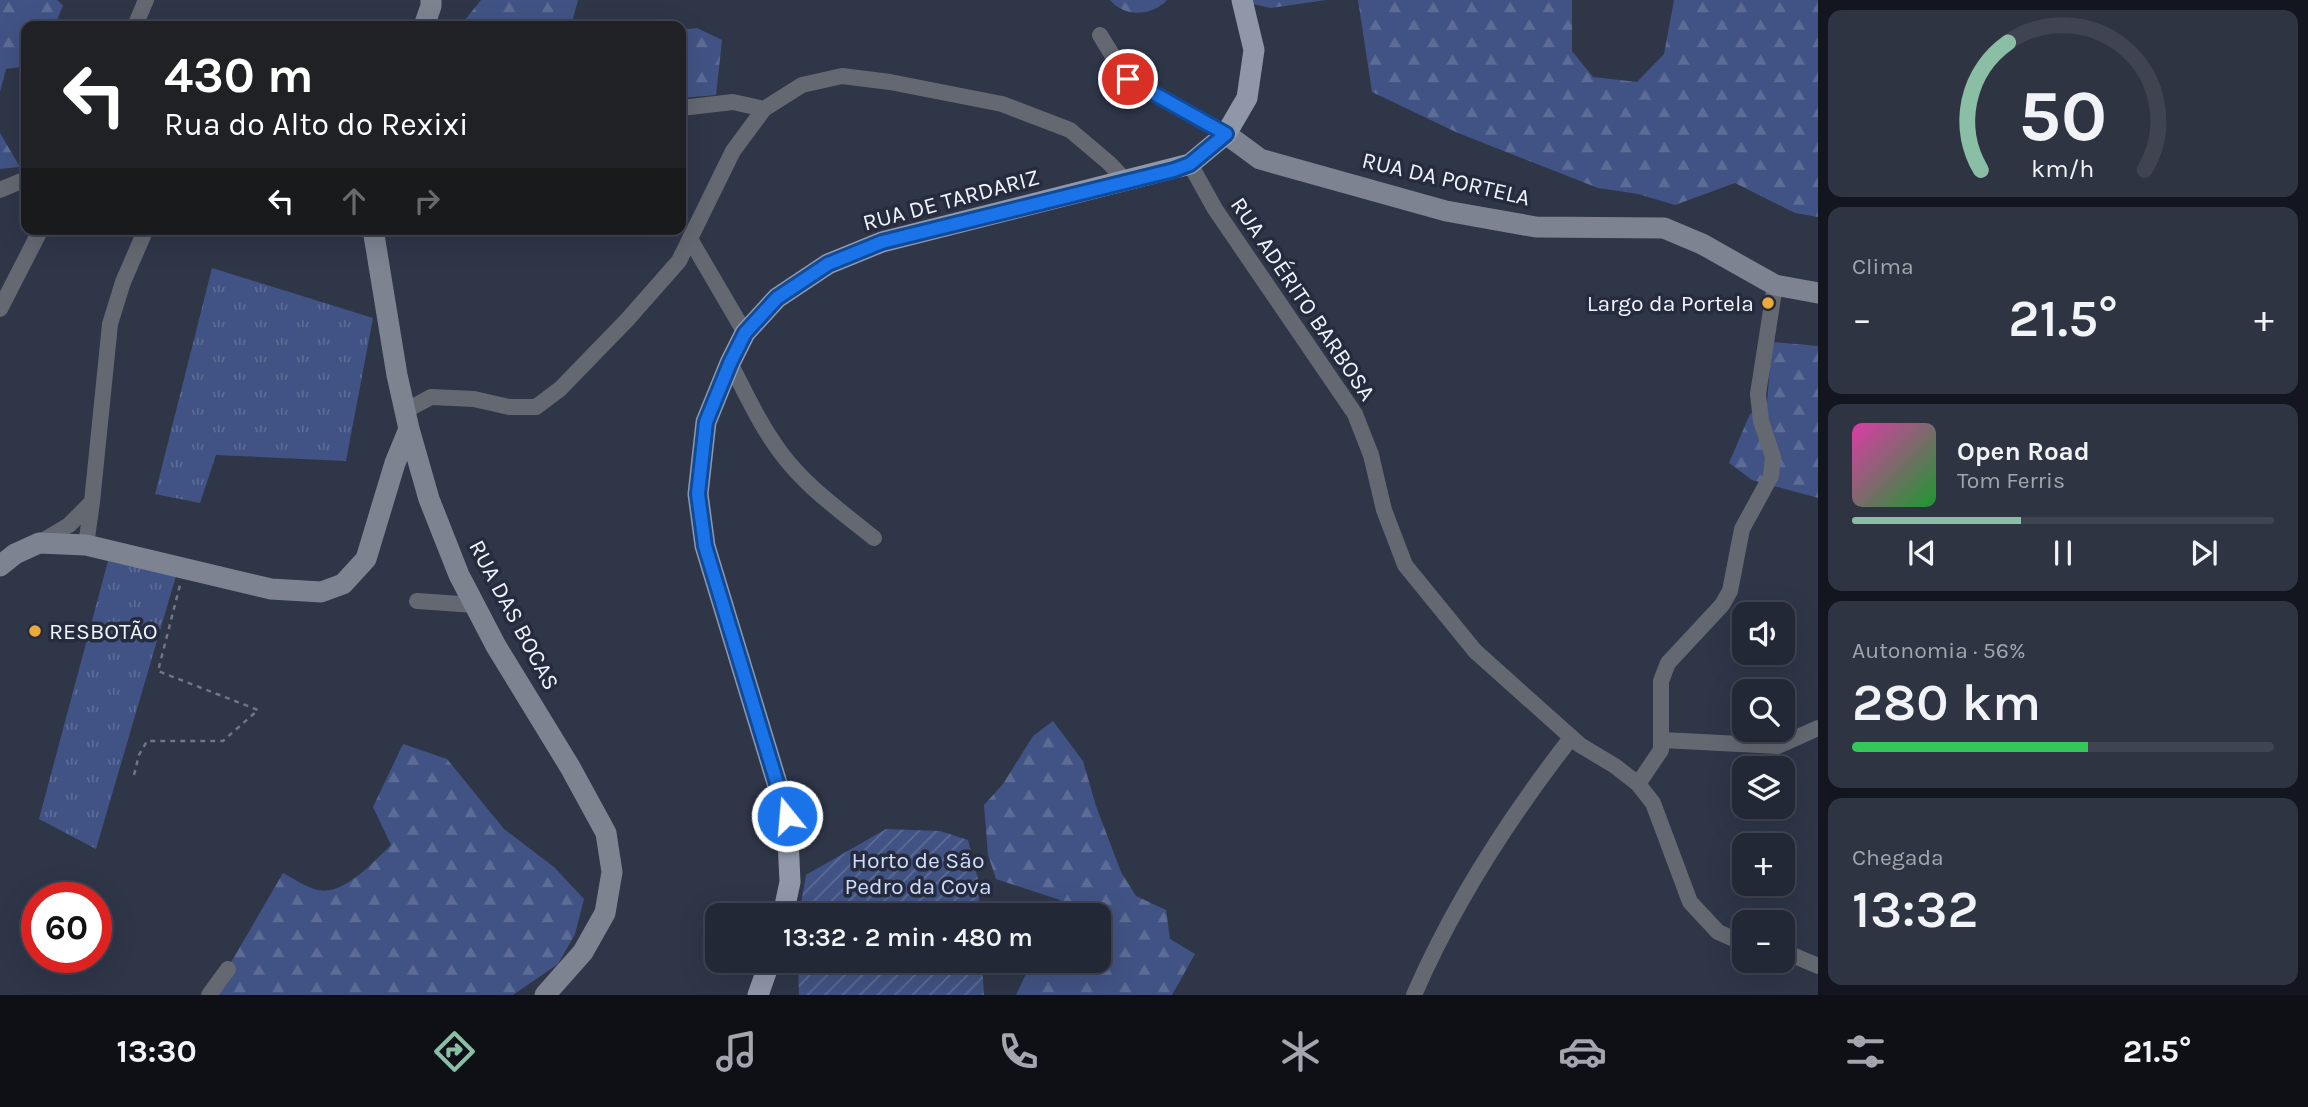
<!DOCTYPE html>
<html lang="pt">
<head>
<meta charset="utf-8">
<style>
	:root { --surface:#232836; --page:#2f3442; --text:#f1f3f6; --muted:#a3a6ad; --line:#404451; --accent:#8abfa5 }
	body { margin:0; font-family:Karla,sans-serif; background:var(--page); color:var(--text); height:100vh; display:flex; flex-direction:column; font-size:26px; white-space:nowrap }
	* { box-sizing:border-box; margin:0 }
	p { font-size:23px; color:var(--muted) }
	.icon { flex:none; width:38px; height:38px; fill:none; stroke:currentColor; stroke-width:2; stroke-linecap:round; stroke-linejoin:round }
	.map { position:relative; flex:1; overflow:hidden }
	.details { display:flex; flex-direction:column; gap:10px; padding:10px; background:#13161e; width:490px }
	.details>* { flex:none }
	.top-card { position:absolute; left:21px; top:21px; width:665px; height:214px; border-radius:14px; box-shadow:0 7px 28px #0002,0 0 0 2px var(--line); background:#202124; color:#fff; overflow:hidden }
	.controls { position:absolute; left:1732px; top:602px; display:grid; gap:14px }
	.controls a { display:grid; place-items:center; width:63px; height:63px; border-radius:14px; background:var(--surface); box-shadow:0 7px 28px #0002,0 0 0 2px var(--line); font-size:35px }
	.speed { position:absolute; left:21px; top:882px; display:flex; gap:14px; font-size:35px; font-weight:700; text-align:center }
	.speed>* { display:grid; place-content:center; width:91px; height:91px; border-radius:50%; background:var(--surface); box-shadow:0 7px 28px #0002,0 0 0 2px var(--line); line-height:1 }
	.speed .limit { border:10px solid #d22; background:#fff; color:#111 }
	.pin { position:absolute; display:grid; place-items:center; width:60px; height:60px; color:#fff; margin:-30px; border:4px solid #fff; border-radius:50%; box-shadow:0 2px 7px #0007 }
	.me { position:absolute; width:77px; margin:-38px; rotate:343deg; stroke-linejoin:round; filter:drop-shadow(0 0 5px #0008) }
	.turn { display:flex; align-items:center; gap:24px; height:147px; padding:0 28px; font-size:32px }
	.turn .icon { width:91px; height:91px; stroke-width:2.5 }
	.turn b { display:block; font-size:49px; line-height:60px }
	.lanes { display:flex; align-items:center; height:66px; padding:0 28px; background:#0003; justify-content:center; gap:35px; direction:ltr }
	.lanes .off { opacity:.35 }
	.big { font-size:52px; font-weight:600; line-height:1.1 }
	.details .widget { flex:1; display:flex; flex-direction:column; justify-content:center; gap:10px; min-width:0; padding:0 24px; border-radius:14px; background:var(--page) }
	.details .dial { align-items:center; gap:0 }
	.dial svg { height:182px; overflow:visible; fill:none; stroke:var(--line); stroke-width:7; stroke-linecap:round; text-anchor:middle }
	.dial text { fill:var(--text); stroke:none }
	.song { display:flex; align-items:center; gap:21px }
	.cover { width:84px; height:84px; border-radius:10px; background:linear-gradient(135deg,hsl(320 70% 55%),hsl(130 70% 35%)) }
	.played { height:7px; border-radius:4px; background:linear-gradient(90deg,var(--accent) 40%,var(--line) 40%) }
	.keys { display:flex; justify-content:space-around; direction:ltr }
	.heat { display:flex; justify-content:space-between; align-items:center; font-size:38px; direction:ltr }
	.charge { height:10px; border-radius:5px; background:linear-gradient(90deg,#34c759 56%,var(--line) 0) }
	.trip { position:absolute; left:705px; top:903px; width:406px; height:70px; border-radius:14px; background:var(--surface); box-shadow:0 7px 28px #0002,0 0 0 2px var(--line); font-weight:600; line-height:70px; text-align:center }
	.menu { display:flex; height:112px; justify-content:space-around; align-items:center; background:#0e1016; color:var(--muted) }
	.menu .icon { width:49px; height:49px }
	.menu .on { color:var(--accent) }
	.menu b { font-size:32px; color:var(--text) }
	main { display:flex; flex:1; min-height:0 }
	.map>svg:first-child { display:block }
	.grass { fill:url(#grass-tufts) }
	.forest { fill:url(#forest-firs) }
	.garden { fill:url(#garden-furrows) }
	.lines { fill:none; stroke-linecap:round; stroke-linejoin:round }
	.path { stroke:#717686; stroke-width:2.5; stroke-dasharray:5 5; stroke-linecap:butt }
	.street { stroke:#646871; stroke-width:16 }
	.secondary { stroke:#7d8391; stroke-width:21 }
	.primary { stroke:#9097a9; stroke-width:21 }
	.route-casing { stroke:#114b97; stroke-width:18 }
	.route { stroke:#1a73e8; stroke-width:12 }
	.poi-dot { fill:#eda83b; stroke:#262c3d; stroke-width:2.5 }
	.labels { text-anchor:middle; dominant-baseline:central; stroke-width:7; stroke-linejoin:round; paint-order:stroke }
	.street-label { font-size:23px; fill:#f0f4fe; stroke:#262c3d }
	.poi-label { font-size:23px; fill:#f0f4fe; stroke:#262c3d; text-anchor:end }
	.park-label { font-size:23px; fill:#cedcfe; stroke:#262c3d }
</style>
</head>
<body>
<main>
<div class="map">
<svg width="1818" height="995" viewBox="0 0 1818 995">
	<defs>
		<pattern id="grass-tufts" width="24" height="20" patternUnits="userSpaceOnUse" patternTransform="scale(1.75)"><rect width="24" height="20" fill="#415384"/><path d="M3 7l-1-3M5 7V3M7 7l1-3M15 17l-1-3M17 17v-4M19 17l1-3" fill="none" stroke="#5d6c96"/></pattern>
		<pattern id="forest-firs" width="22" height="20" patternUnits="userSpaceOnUse" patternTransform="scale(1.75)"><rect width="22" height="20" fill="#415384"/><path d="M5 1l3.5 6h-7zM16 11l3.5 6h-7z" fill="#5d6c96"/></pattern>
		<pattern id="garden-furrows" width="10" height="10" patternUnits="userSpaceOnUse" patternTransform="scale(1.75)"><rect width="10" height="10" fill="#415384"/><path d="M-1 1l2-2M0 10L10 0M9 11l2-2" fill="none" stroke="#5d6c96"/></pattern>
	</defs>
	<rect width="100%" height="100%" fill="#2f3648"/>
	<!-- grass -->
	<path class="grass" d="M212,268L373,318L346,461L216,455L200,503L155,494Z
		M108,561L176,576L96,849L39,819Z"/>
	<!-- forest -->
	<path class="forest" d="M0,0H57L63,5L55,26H26V62L20,67L6,69L0,92Z
		M481,0H578L571,26H460Z
		M1110,0H1167C1151,17 1124,17 1110,0Z
		M1251,0H1326L1271,8L1253,4Z
		M1358,0H1572V51L1593,77L1637,82L1664,54L1674,0H1818V217L1795,213L1735,183L1675,205L1638,194L1598,188L1458,133L1372,92Z
		M697,28L722,40L716,95L681,98V30Z
		M0,133L20,167L0,169Z
		M1772,342L1818,346V498L1752,480L1729,463L1750,414L1767,403Z
		M1053,721L1083,761L1096,806L1121,872L1136,896L1166,910L1170,939L1195,954L1172,995H1016L1032,961H1099V915H1061L1060,900L996,879L988,855L984,805L1003,784L1033,736Z
		M403,744L447,759L504,829L554,867L584,899L575,934L558,964L513,995H212L283,873C294,879 306,887 318,890C344,896 374,861 391,845L373,807Z"/>
	<!-- garden -->
	<path class="garden" d="M886,829L940,831L968,840L978,879L980,915H799L806,875Z
		M798,961H982L984,995H799Z"/>
	<g class="lines">
		<!-- path -->
		<path class="path" d="M134,775L139,755L147,741H223L258,710L158,671L180,585"/>
		<!-- street -->
		<path class="street" d="M135,26L146,0
			M1100,35L1127,79L1226,134
			M681,108L733,102L764,109
			M1190,164L1215,209L1355,414L1371,455L1384,510L1405,565L1475,651L1580,745L1615,766L1638,784L1653,803L1690,902L1718,932L1745,944
			M0,190L26,179
			M690,239L745,333
			M0,309L41,229
			M730,363C746,394 760,425 781,453C806,487 842,512 874,538
			M405,411L431,397L474,399L509,407H536L560,389L627,320L679,261L733,151L764,109L802,85L842,76L890,82L1002,104L1070,130L1109,163L1126,181
			M39,543L69,525L92,502L110,324L123,282L146,229
			M86,545L92,502
			M417,601L475,605
			M1663,740L1778,746L1818,728
			M1638,784L1661,750V681L1668,663L1722,605L1730,591L1742,529L1771,476L1773,457L1761,421L1758,394L1775,285
			M1783,951L1818,966
			M209,995L228,969
			M1414,995C1453,905 1511,815 1571,738"/>
		<!-- secondary -->
		<path class="secondary" d="M424,26L431,6V0
			M1226,134L1260,159L1446,211L1536,227L1664,228L1702,244L1775,285L1818,293
			M373,229L397,375L409,429L429,499L459,575L496,646L570,767L606,833L612,872L605,913L583,952L545,995
			M0,566L15,554L39,543L86,545L271,589L321,592L343,584L366,559L395,463L409,429"/>
		<!-- primary -->
		<path class="primary" d="M783,915L790,882L787,816L705,546L698,494L706,422L730,363L745,333L777,298L828,264L882,242L1190,164L1226,134L1247,98L1254,50L1242,0
			M758,995L770,961"/>
	</g>
	<g class="lines">
		<defs>
			<path id="route" d="M787,816L705,546L698,494L706,422L730,363L745,333L777,298L828,264L882,242L1174,170L1190,164L1226,134L1128,79"/>
		</defs>
		<!-- route casing -->
		<use href="#route" class="route-casing"/>
		<!-- route -->
		<use href="#route" class="route"/>
	</g>
	<!-- markers -->
	<g class="poi-dot">
		<circle cx="1768" cy="303" r="7"/>
		<circle cx="35" cy="631" r="7"/>
	</g>
	<g class="labels">
		<!-- street labels -->
		<g class="street-label">
			<text transform="translate(1446 179) rotate(13)">RUA DA PORTELA</text>
			<text transform="translate(951 200) rotate(-15)">RUA DE TARDARIZ</text>
			<text transform="translate(1303 299) rotate(56)">RUA ADÉRITO BARBOSA</text>
			<text transform="translate(514 615) rotate(62)">RUA DAS BOCAS</text>
		</g>
		<!-- poi labels -->
		<g class="poi-label">
			<text x="1754" y="303">Largo da Portela</text>
			<text x="49" y="631" text-anchor="start">RESBOTÃO</text>
		</g>
		<!-- park labels -->
		<g class="park-label">
			<text x="918" y="860">Horto de São<tspan x="918" dy="26">Pedro da Cova</tspan></text>
		</g>
	</g>
</svg>
<div class="controls">
<a><svg class="icon" aria-label="sound" viewBox="0 0 24 24"><path d="M4 9h4l5-4v14l-5-4H4zM17 9q2 3 0 6"/></svg></a>
<a><svg class="icon" aria-label="search" viewBox="0 0 24 24"><circle cx="10" cy="10" r="6"/><path d="M15 15l6 6"/></svg></a>
<a><svg class="icon" aria-label="layers" viewBox="0 0 24 24"><path d="M12 4l9 5-9 5-9-5zM3 14l9 5 9-5"/></svg></a>
<a>+</a>
<a>−</a>
</div>
<div class="speed"><div class="limit">60</div></div>
<div class="pin" style="left:1128px;top:79px;background:#d93025"><svg class="icon" aria-label="arrive" viewBox="0 0 24 24"><path d="M6 21V4h12l-3 4 3 4H6"/></svg></div>
<svg class="me" style="left:787px;top:816px" viewBox="-20 -20 40 40"><circle r="17" fill="#1a73e8" stroke="#fff" stroke-width="3"/><path d="M0-11L8 9 0 5-8 9z" fill="#fff"/></svg>
<div class="trip">13:32 · 2 min · 480 m</div>
<div class="top-card">
<div class="turn"><svg class="icon" aria-label="left" viewBox="0 0 24 24"><path d="M17 20v-9H6M10 6l-5 5 5 5"/></svg><div><b>430 m</b>Rua do Alto do Rexixi</div></div>
<div class="lanes"><svg class="icon" aria-label="left" viewBox="0 0 24 24"><path d="M17 20v-9H6M10 6l-5 5 5 5"/></svg><svg class="icon off" aria-label="ahead" viewBox="0 0 24 24"><path d="M12 20V5M6 11l6-6 6 6"/></svg><svg class="icon off" aria-label="right" viewBox="0 0 24 24"><path d="M7 20v-9h11M14 6l5 5-5 5"/></svg></div>
</div>
</div>
<section class="details">
<div class="widget dial"><svg viewBox="0 0 100 80">
<path d="M14 69A42 42 0 1 1 86 69"/>
<path d="M14 69A42 42 0 0 1 26 13" stroke="#8abfa5"/>
<text x="50" y="56" font-size="32" font-weight="700">50</text>
<text x="50" y="72" font-size="11">km/h</text>
</svg></div>
<div class="widget"><p>Clima</p>
<div class="heat"><a>−</a><b class="big">21.5°</b><a>+</a></div>
</div>
<div class="widget">
<div class="song"><i class="cover"></i><div><b>Open Road</b><p>Tom Ferris</p></div></div>
<div class="played"></div>
<div class="keys"><svg class="icon" aria-label="previous" viewBox="0 0 24 24"><path d="M18 5L8 12l10 7zM5 5v14"/></svg><svg class="icon" aria-label="pause" viewBox="0 0 24 24"><path d="M8 5v14M16 5v14"/></svg><svg class="icon" aria-label="next" viewBox="0 0 24 24"><path d="M6 5l10 7-10 7zM19 5v14"/></svg></div>
</div>
<div class="widget"><p>Autonomia · 56%</p><b class="big">280 km</b><div class="charge"></div></div>
<div class="widget"><p>Chegada</p><b class="big">13:32</b></div>
</section>
</main>
<nav class="menu">
<b>13:30</b>
<svg class="icon on" aria-label="directions" viewBox="0 0 24 24"><path d="M12 3l9 9-9 9-9-9zM9 14v-3h6M13 9l2 2-2 2"/></svg>
<svg class="icon" aria-label="music" viewBox="0 0 24 24"><path d="M9 18V5l10-2v13"/><circle cx="6" cy="18" r="3"/><circle cx="16" cy="16" r="3"/></svg>
<svg class="icon" aria-label="phone" viewBox="0 0 24 24"><path d="M5 4h4l2 5-3 2q2 4 5 5l2-3 5 2v4C11 20 4 13 5 4z"/></svg>
<svg class="icon" aria-label="climate" viewBox="0 0 24 24"><path d="M12 3v18M4 7l16 10M4 17L20 7"/></svg>
<svg class="icon" aria-label="car" viewBox="0 0 24 24"><path d="M5 17H2v-5l4-1 3-4h7l3 4 3 1v5h-3M9 17h6M6 11h13"/><circle cx="7" cy="17" r="2"/><circle cx="17" cy="17" r="2"/></svg>
<svg class="icon" aria-label="filters" viewBox="0 0 24 24"><path d="M4 7h16M4 17h16"/><circle cx="9" cy="7" r="2"/><circle cx="15" cy="17" r="2"/></svg>
<b>21.5°</b>
</nav>
</body>
</html>
